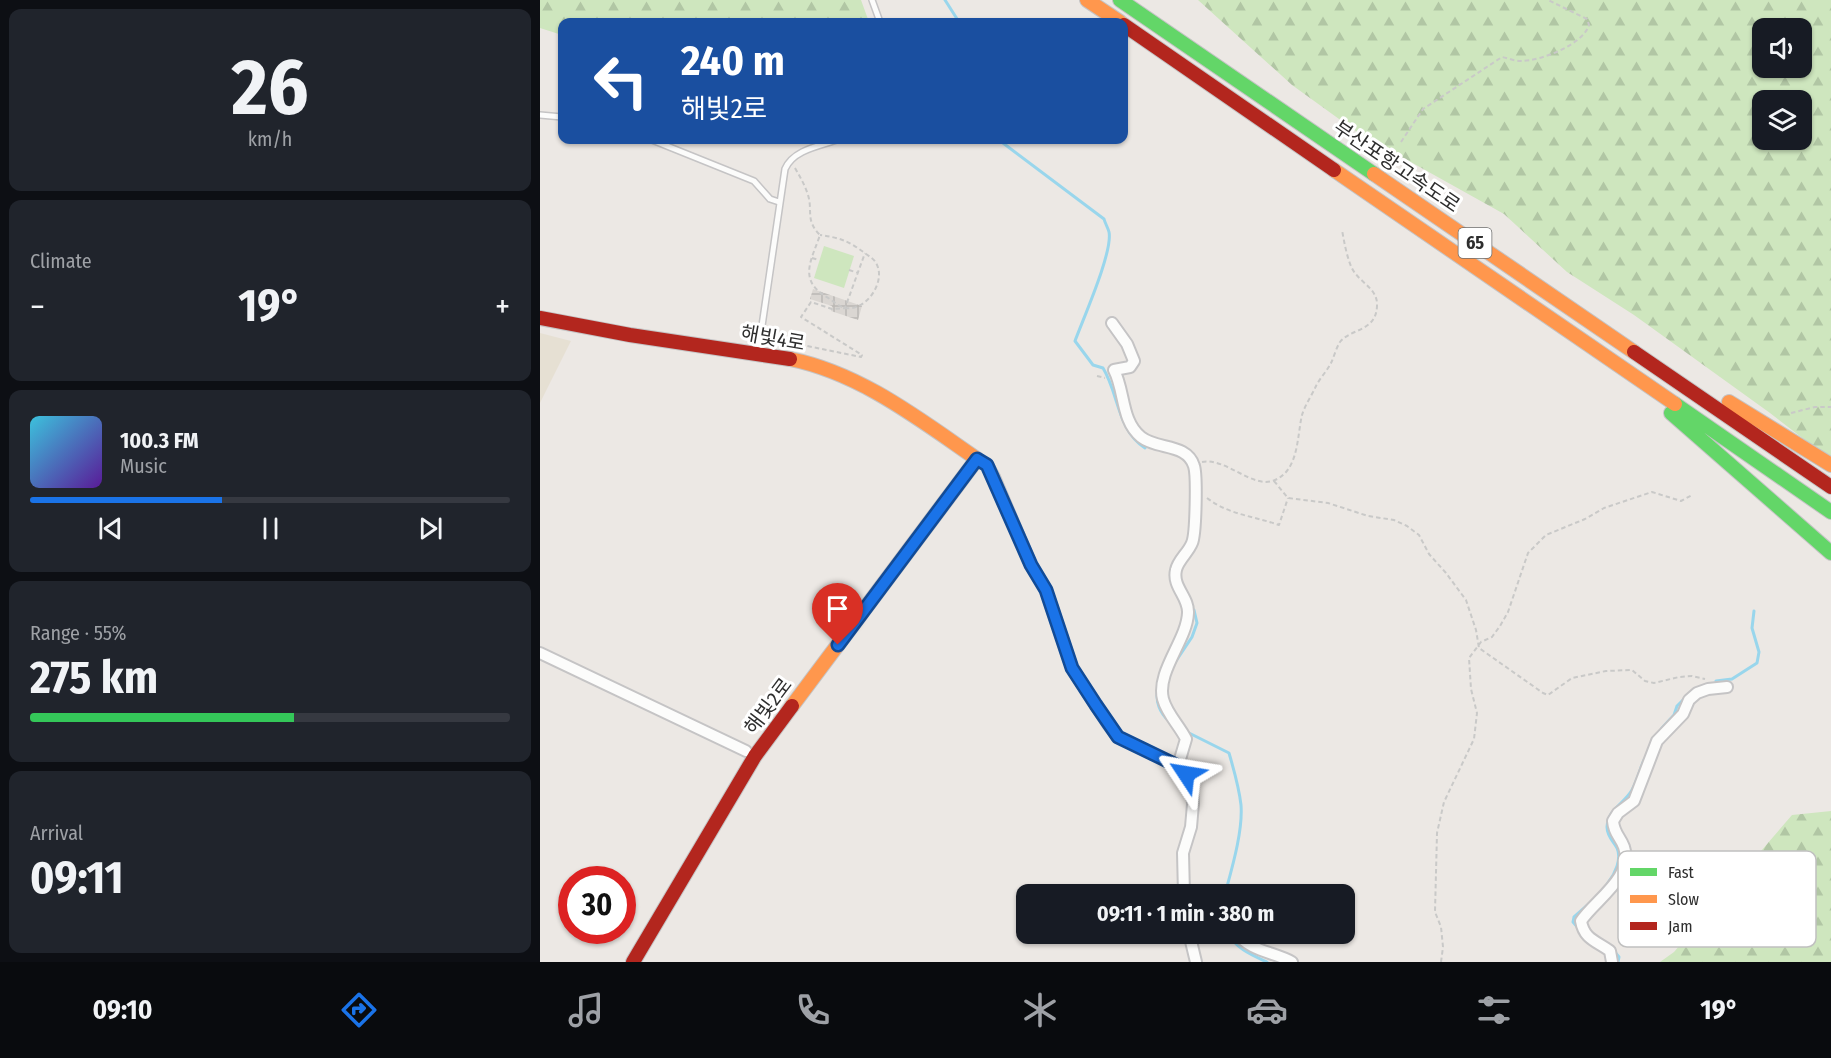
<!DOCTYPE html>
<html lang="en">
<head>
<meta charset="utf-8">
<style>
	:root { --surface:#171b24; --page:#20242c; --text:#f1f3f6; --muted:#9ea1a6; --line:#363941; --accent:#1a73e8 }
	body { margin:0; font-family:"Fira Sans Condensed","Noto Sans KR",sans-serif; background:var(--page); color:var(--text); height:100vh; display:flex; flex-direction:column; font-size:22px; white-space:nowrap }
	* { box-sizing:border-box; margin:0 }
	p { font-size:20px; color:var(--muted) }
	.icon { flex:none; width:33px; height:33px; fill:none; stroke:currentColor; stroke-width:2; stroke-linecap:round; stroke-linejoin:round }
	.map { position:relative; flex:1; overflow:hidden }
	.side { display:flex; flex-direction:column; gap:9px; padding:9px; background:#0d0f14; width:540px }
	.side>* { flex:none }
	.top-card { position:absolute; left:18px; top:18px; width:570px; height:126px; border-radius:12px; box-shadow:0 2px 4px #0004; background:#1a4fa0; color:#fff; overflow:hidden }
	.fabs { position:absolute; left:1212px; top:18px; display:grid; gap:12px }
	.fabs a { display:grid; place-items:center; width:60px; height:60px; border-radius:12px; background:var(--surface); box-shadow:0 2px 4px #0004; font-size:30px }
	.speed { position:absolute; left:18px; top:866px; display:flex; gap:12px; font-size:30px; font-weight:700; text-align:center }
	.speed>* { display:grid; place-content:center; width:78px; height:78px; border-radius:50%; background:var(--surface); box-shadow:0 2px 4px #0004; line-height:1 }
	.speed .limit { border:9px solid #d22; background:#fff; color:#111 }
	.pin { position:absolute; display:grid; place-items:center; width:51px; height:51px; color:#fff; margin:-62px -26px; border-radius:50% 50% 50% 0; rotate:-45deg; box-shadow:0 0 6px #0007 }
	.pin .icon { rotate:45deg }
	.me { position:absolute; width:66px; margin:-33px; rotate:303deg; stroke-linejoin:round; filter:drop-shadow(0 0 4px #0008) }
	.turn { display:flex; align-items:center; gap:21px; height:126px; padding:0 24px; font-size:27px }
	.turn .icon { width:78px; height:78px; stroke-width:2.5 }
	.turn b { display:block; font-size:42px; line-height:51px }
	.big { font-size:45px; font-weight:700; line-height:1.1 }
	.side .tile { flex:1; display:flex; flex-direction:column; justify-content:center; gap:9px; min-width:0; padding:0 21px; border-radius:12px; background:var(--page) }
	.side .dial { align-items:center; gap:0 }
	.dial b { font-size:78px; line-height:1 }
	.song { display:flex; align-items:center; gap:18px }
	.cover { width:72px; height:72px; border-radius:9px; background:linear-gradient(135deg,hsl(190 70% 55%),hsl(270 70% 35%)) }
	.played { height:6px; border-radius:3px; background:linear-gradient(90deg,var(--accent) 40%,var(--line) 40%) }
	.keys { display:flex; justify-content:space-around; direction:ltr }
	.heat { display:flex; justify-content:space-between; align-items:center; font-size:33px; direction:ltr }
	.charge { height:9px; border-radius:4px; background:linear-gradient(90deg,#34c759 55%,var(--line) 0) }
	.trip { position:absolute; left:476px; top:884px; width:339px; height:60px; border-radius:12px; background:var(--surface); box-shadow:0 2px 4px #0004; font-weight:700; line-height:60px; text-align:center }
	.tab-bar { display:flex; height:96px; justify-content:space-around; align-items:center; background:#090b0e; color:var(--muted) }
	.tab-bar .icon { width:42px; height:42px }
	.tab-bar .selected { color:var(--accent) }
	.tab-bar b { font-size:27px; color:var(--text) }
	main { display:flex; flex:1; min-height:0 }
	.map>svg:first-child { display:block }
	.education { fill:#e6e0d3 }
	.forest { fill:url(#forest-firs); fill-rule:evenodd }
	.park { fill:#cee6be }
	.plaza { fill:url(#plaza-grid) }
	.lines { fill:none; stroke-linecap:round; stroke-linejoin:round }
	.stream { stroke:#99d6ec; stroke-width:3 }
	.lane-casing { stroke:#c5c4c5; stroke-width:8 }
	.street-casing { stroke:#c5c4c5; stroke-width:14 }
	.fast-casing { stroke:#c5c4c5; stroke-width:16 }
	.slow-casing { stroke:#c5c4c5; stroke-width:16 }
	.jam-casing { stroke:#c5c4c5; stroke-width:16 }
	.path { stroke:#c9c9c8; stroke-width:2; stroke-dasharray:4.5 3; stroke-linecap:butt }
	.lane { stroke:#fcfcfb; stroke-width:5 }
	.street { stroke:#fcfcfb; stroke-width:10 }
	.fast { stroke:#63d668; stroke-width:14 }
	.slow { stroke:#ff974d; stroke-width:14 }
	.jam { stroke:#b3261e; stroke-width:14 }
	.route-casing { stroke:#114b97; stroke-width:15 }
	.route { stroke:#1a73e8; stroke-width:10 }
	.labels { text-anchor:middle; dominant-baseline:central; stroke-width:6; stroke-linejoin:round; paint-order:stroke }
	.shield { fill:#fff; stroke:#6d6d6d; stroke-width:1.5 }
	.shield-label { font-size:18px; font-weight:bold; fill:#2e2e2e }
	.street-label { font-size:20px; fill:#2e2e2e; stroke:#fff }
	.key { fill:#fff; stroke:#c0c0c0; stroke-width:1.5 }
	.key-label { font-size:16px; fill:#2e2e2e }
</style>
</head>
<body>
<main>
<section class="side">
<div class="tile dial"><b>26</b><p>km/h</p></div>
<div class="tile"><p>Climate</p>
<div class="heat"><a>−</a><b class="big">19°</b><a>+</a></div>
</div>
<div class="tile">
<div class="song"><i class="cover"></i><div><b>100.3 FM</b><p>Music</p></div></div>
<div class="played"></div>
<div class="keys"><svg class="icon" aria-label="previous" viewBox="0 0 24 24"><path d="M18 5L8 12l10 7zM5 5v14"/></svg><svg class="icon" aria-label="pause" viewBox="0 0 24 24"><path d="M8 5v14M16 5v14"/></svg><svg class="icon" aria-label="next" viewBox="0 0 24 24"><path d="M6 5l10 7-10 7zM19 5v14"/></svg></div>
</div>
<div class="tile"><p>Range · 55%</p><b class="big">275 km</b><div class="charge"></div></div>
<div class="tile"><p>Arrival</p><b class="big">09:11</b></div>
</section>
<div class="map">
<svg width="1291" height="962" viewBox="0 0 1291 962">
	<defs>
		<pattern id="forest-firs" width="22" height="20" patternUnits="userSpaceOnUse" patternTransform="scale(1.5)"><rect width="22" height="20" fill="#cee6be"/><path d="M5 1l3.5 6h-7zM16 11l3.5 6h-7z" fill="#b1c6a4"/></pattern>
		<pattern id="plaza-grid" width="8" height="8" patternUnits="userSpaceOnUse" patternTransform="scale(1.5)"><rect width="8" height="8" fill="#dad6d2"/><path d="M0 4h8M4 0v8" fill="none" stroke="#bbb8b5"/></pattern>
	</defs>
	<rect width="100%" height="100%" fill="#ece8e4"/>
	<!-- education -->
	<path class="education" d="M0,333L31,341L0,403Z"/>
	<!-- forest -->
	<path class="forest" d="M0,0H321L329,22H22V35L0,28Z
		M658,0H1291V460L1230,413L1094,315L1027,272L964,214L817,132L752,85ZM1222,28H1262V68H1222ZM1222,100H1262V140H1222Z
		M1291,811V962H1120L1134,952L1252,815Z"/>
	<!-- park -->
	<path class="park" d="M284,246L314,256L304,288L274,278Z"/>
	<!-- plaza -->
	<path class="plaza" d="M273,289L322,306L318,320L291,311L292,306L270,299Z"/>
	<g class="lines">
		<!-- stream -->
		<path class="stream" d="M405,0L419,22
			M459,140L564,219C565,223 568,228 569,232C573,252 543,319 535,341L553,365L563,368C579,394 577,430 605,448
			M632,667L652,637L657,623L654,610
			M1176,681L1192,679L1217,663L1219,652L1212,628L1214,611
			M618,690C615,701 620,713 629,721
			M1122,728L1134,715L1137,706L1145,698
			M647,732L689,753C694,770 699,787 701,805C703,831 692,868 685,894
			M1068,883C1075,874 1082,859 1077,848C1073,841 1067,836 1067,827C1068,809 1084,804 1092,790C1097,781 1100,769 1104,760
			M1039,929L1033,922L1034,917L1050,903
			M689,933C694,948 714,956 727,962
			M1074,951L1079,957L1078,962"/>
		<defs>
			<path id="lane" d="M332,0L340,22
				M0,115L22,117
				M112,140L214,181L230,199L239,202
				M218,353L245,169C253,150 279,146 297,140"/>
			<path id="street" d="M572,323L587,344L594,361L590,367L574,370C585,391 581,421 601,437C617,450 647,443 654,466C657,475 656,534 652,543C648,553 638,560 636,570C632,587 649,597 648,613C647,640 616,672 623,699C627,714 639,725 646,739L638,766
				M437,459L447,465L454,477L491,565L506,590L532,668L568,724L578,737L638,766L646,774L652,791L653,804L651,827L643,853L644,894
				M0,653L206,751
				M649,933L656,962
				M697,933C709,951 734,952 752,962
				M1072,962L1070,951C1056,941 1044,939 1041,921C1055,900 1094,877 1084,847C1080,836 1074,834 1073,821L1078,813L1094,801L1117,741L1143,714L1149,700L1157,693L1168,689L1187,687"/>
			<path id="fast" d="M580,0L834,174
				M1135,404L1291,512
				M1131,413L1291,553"/>
			<path id="slow" d="M547,0L580,22
				M794,170L1135,404
				M834,174L1094,352
				M250,359C320,373 379,419 437,459L252,706
				M1189,402L1291,465"/>
			<path id="jam" d="M584,25L794,170
				M0,318L90,335L250,359
				M1094,352L1291,487
				M93,962L215,756L252,706"/>
		</defs>
		<!-- lane casing -->
		<use href="#lane" class="lane-casing"/>
		<!-- street casing -->
		<use href="#street" class="street-casing"/>
		<!-- fast casing -->
		<use href="#fast" class="fast-casing"/>
		<!-- slow casing -->
		<use href="#slow" class="slow-casing"/>
		<!-- jam casing -->
		<use href="#jam" class="jam-casing"/>
		<!-- path -->
		<path class="path" d="M861,142L883,109L962,57C968,58 974,61 981,61C1000,61 1043,45 1049,25L1047,19L1008,0
			M255,168C260,177 265,185 268,195C273,211 265,220 280,235C272,259 258,279 285,296C291,299 299,307 305,308C326,312 347,281 336,263C334,259 330,257 326,254C309,241 301,238 280,235
			M272,258L279,260
			M309,270L318,273
			M242,346L243,341L321,357L322,355L261,317L271,302L292,309L305,308L325,253
			M557,376L565,378
			M1251,413L1275,407H1291
			M662,462C686,457 713,490 735,480C759,470 757,436 762,415C765,405 772,395 776,386C780,378 787,371 791,363C794,357 796,348 800,342C811,328 836,332 837,306C838,290 823,284 815,273C808,265 804,241 802,230
			M734,481L748,498L788,503L828,516L854,520L867,526L879,535L889,554L906,573L926,600L936,630L939,648L1003,693L1008,695L1032,678L1066,671L1092,670L1105,681L1114,683L1139,677L1152,676L1165,679
			M667,498C689,515 714,516 739,525L748,498
			M901,962L903,947L901,927L895,912L897,833L904,802L934,739L937,713L931,689L929,658L941,642L952,637L960,626L968,612L988,553L1006,535L1045,519L1064,508L1112,492L1141,501L1152,495"/>
		<!-- lane -->
		<use href="#lane" class="lane"/>
		<!-- street -->
		<use href="#street" class="street"/>
		<!-- fast -->
		<use href="#fast" class="fast"/>
		<!-- slow -->
		<use href="#slow" class="slow"/>
		<!-- jam -->
		<use href="#jam" class="jam"/>
	</g>
	<g class="lines">
		<defs>
			<path id="route" d="M298,645L437,459L447,465L491,565L506,590L532,668L556,705L578,737L638,766L646,774"/>
		</defs>
		<!-- route casing -->
		<use href="#route" class="route-casing"/>
		<!-- route -->
		<use href="#route" class="route"/>
	</g>
	<g class="labels">
		<!-- shield labels -->
		<rect class="shield" x="918.5" y="228" width="33" height="30" rx="4.5"/>
		<g class="shield-label">
			<text x="935" y="243">65</text>
		</g>
		<!-- street labels -->
		<g class="street-label">
			<text transform="translate(857 166) rotate(34)">부산포항고속도로</text>
			<text transform="translate(233 338) rotate(10)">해빛4로</text>
			<text transform="translate(228 706) rotate(-53)">해빛2로</text>
		</g>
	</g>
	<!-- legend -->
	<rect x="1078" y="851" width="198" height="96" rx="9" class="key"/>
	<rect x="1090" y="868" width="27" height="8" fill="#63d668"/>
	<rect x="1090" y="895" width="27" height="8" fill="#ff974d"/>
	<rect x="1090" y="922" width="27" height="8" fill="#b3261e"/>
	<g class="key-label">
		<text x="1128" y="878">Fast</text>
		<text x="1128" y="905">Slow</text>
		<text x="1128" y="932">Jam</text>
	</g>
</svg>
<div class="fabs">
<a><svg class="icon" aria-label="sound" viewBox="0 0 24 24"><path d="M4 9h4l5-4v14l-5-4H4zM17 9q2 3 0 6"/></svg></a>
<a><svg class="icon" aria-label="layers" viewBox="0 0 24 24"><path d="M12 4l9 5-9 5-9-5zM3 14l9 5 9-5"/></svg></a>
</div>
<div class="speed"><div class="limit">30</div></div>
<div class="pin" style="left:298px;top:645px;background:#d93025"><svg class="icon" aria-label="arrive" viewBox="0 0 24 24"><path d="M6 21V4h12l-3 4 3 4H6"/></svg></div>
<svg class="me" style="left:646px;top:774px" viewBox="-20 -20 40 40"><path d="M0-17L14 15 0 8-14 15z" fill="#1a73e8" stroke="#fff" stroke-width="4"/></svg>
<div class="trip">09:11 · 1 min · 380 m</div>
<div class="top-card">
<div class="turn"><svg class="icon" aria-label="left" viewBox="0 0 24 24"><path d="M17 20v-9H6M10 6l-5 5 5 5"/></svg><div><b>240 m</b>해빛2로</div></div>
</div>
</div>
</main>
<nav class="tab-bar">
<b>09:10</b>
<svg class="icon selected" aria-label="directions" viewBox="0 0 24 24"><path d="M12 3l9 9-9 9-9-9zM9 14v-3h6M13 9l2 2-2 2"/></svg>
<svg class="icon" aria-label="music" viewBox="0 0 24 24"><path d="M9 18V5l10-2v13"/><circle cx="6" cy="18" r="3"/><circle cx="16" cy="16" r="3"/></svg>
<svg class="icon" aria-label="phone" viewBox="0 0 24 24"><path d="M5 4h4l2 5-3 2q2 4 5 5l2-3 5 2v4C11 20 4 13 5 4z"/></svg>
<svg class="icon" aria-label="climate" viewBox="0 0 24 24"><path d="M12 3v18M4 7l16 10M4 17L20 7"/></svg>
<svg class="icon" aria-label="car" viewBox="0 0 24 24"><path d="M5 17H2v-5l4-1 3-4h7l3 4 3 1v5h-3M9 17h6M6 11h13"/><circle cx="7" cy="17" r="2"/><circle cx="17" cy="17" r="2"/></svg>
<svg class="icon" aria-label="filters" viewBox="0 0 24 24"><path d="M4 7h16M4 17h16"/><circle cx="9" cy="7" r="2"/><circle cx="15" cy="17" r="2"/></svg>
<b>19°</b>
</nav>
</body>
</html>
